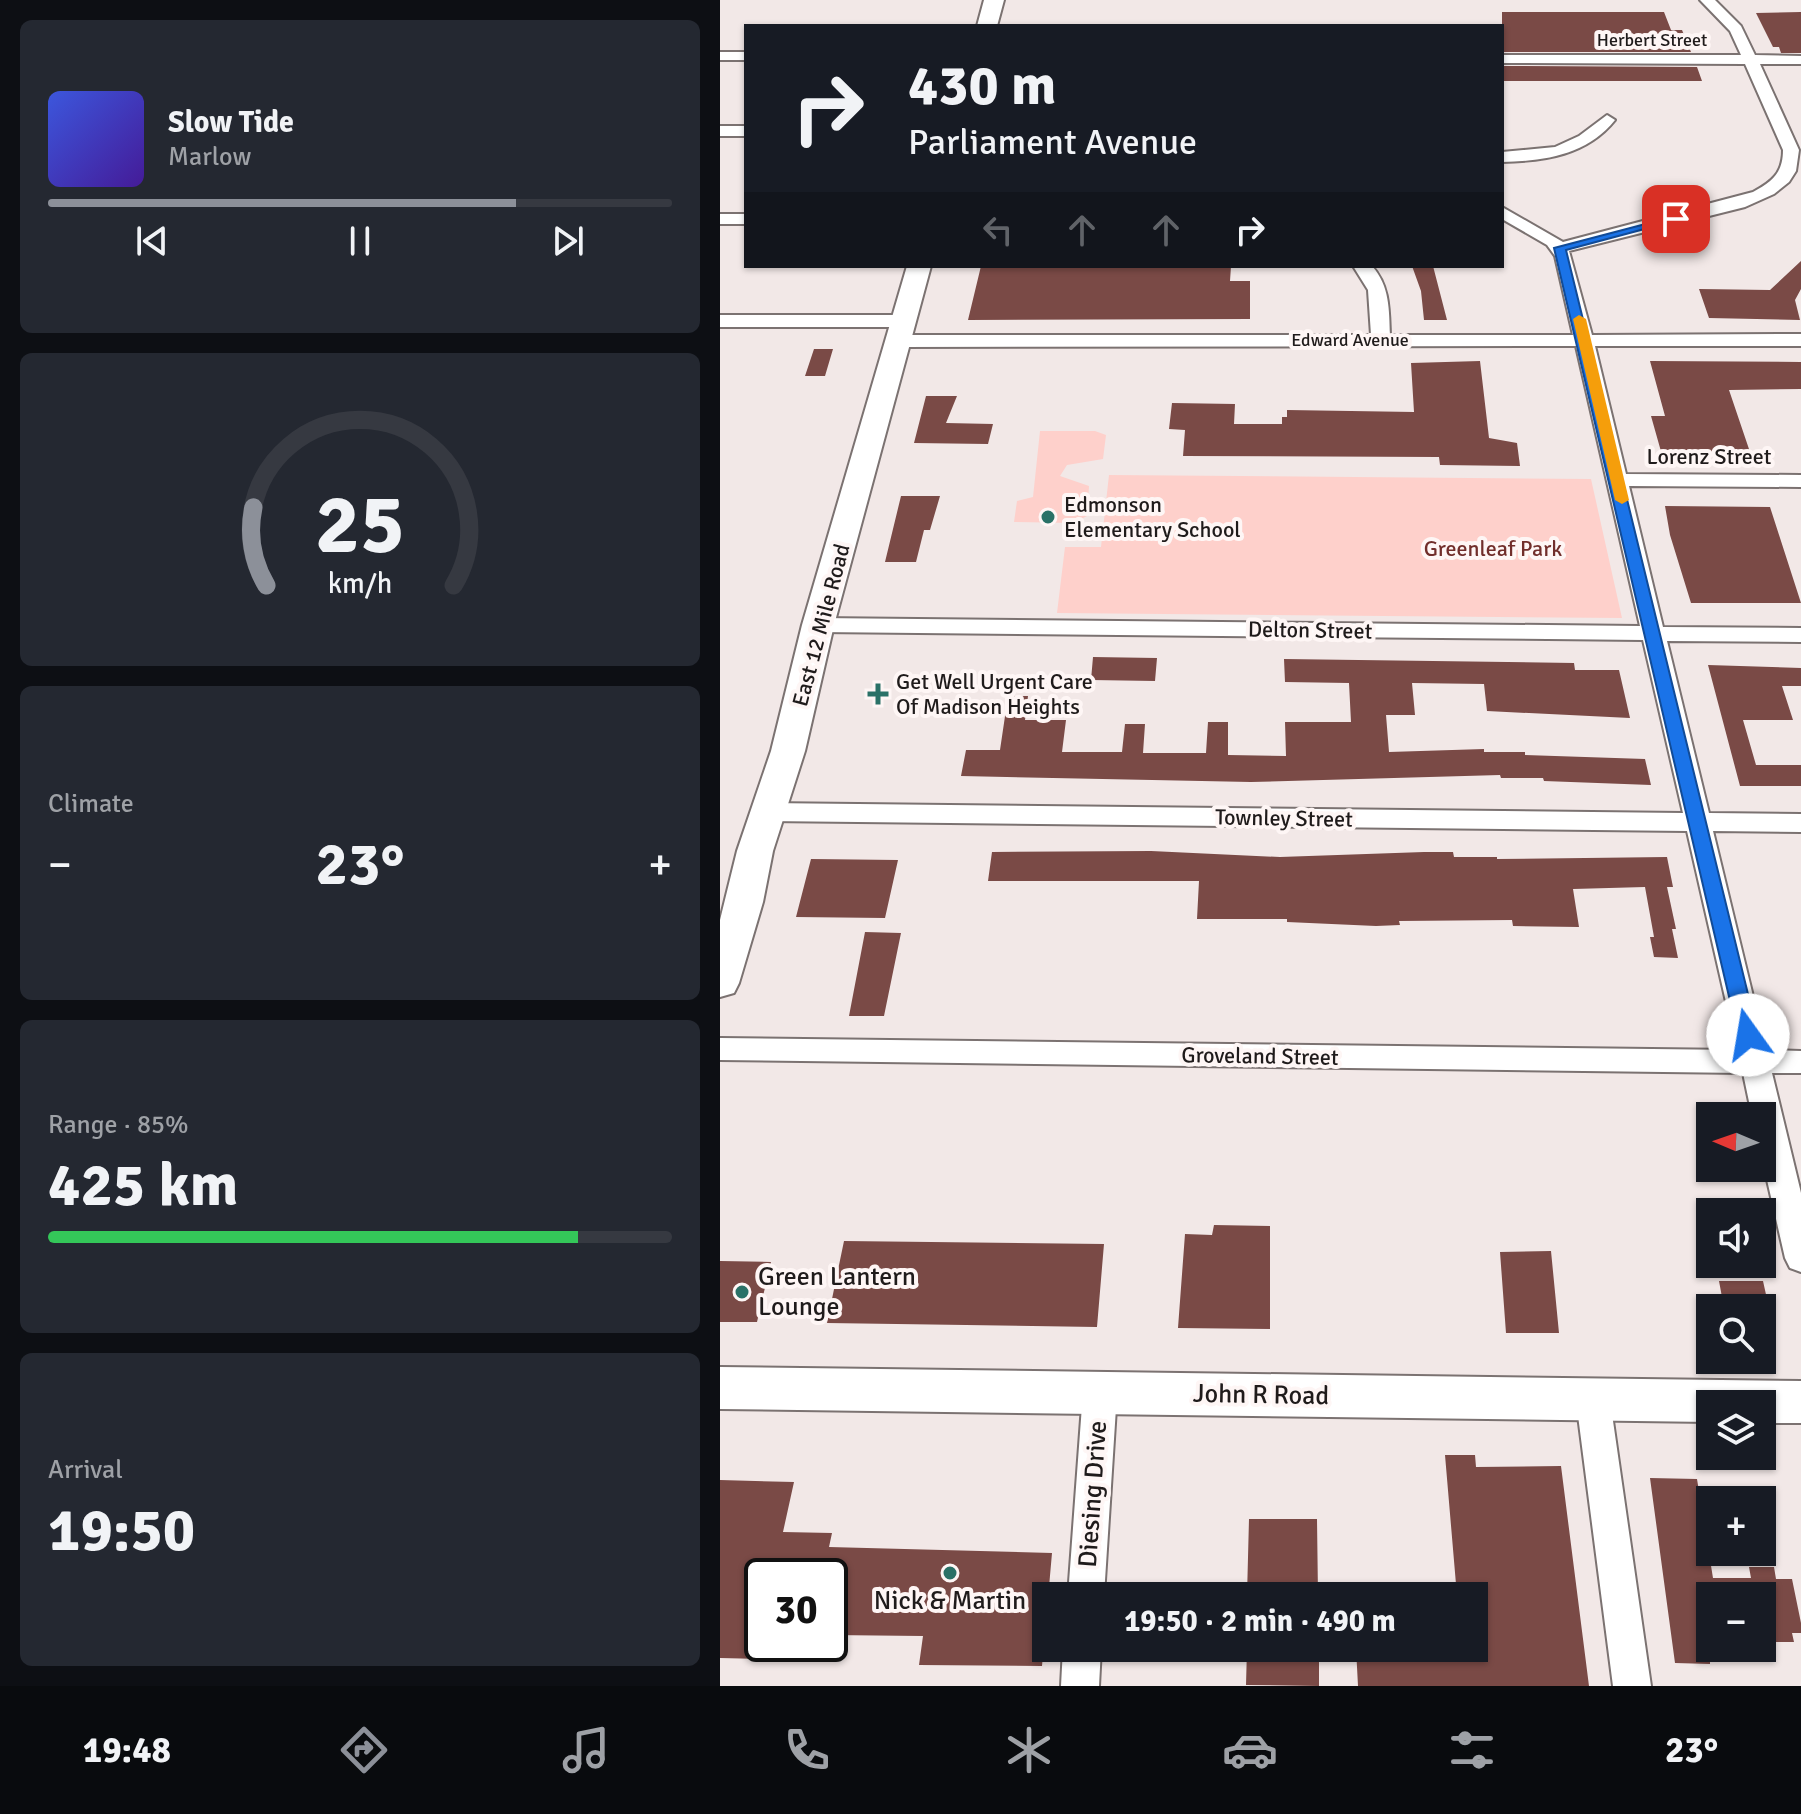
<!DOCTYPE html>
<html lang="en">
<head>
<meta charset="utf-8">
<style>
	:root { --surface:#171b24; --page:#242831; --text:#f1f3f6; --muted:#9ea1a6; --line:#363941; --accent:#8c9099 }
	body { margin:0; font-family:Signika,sans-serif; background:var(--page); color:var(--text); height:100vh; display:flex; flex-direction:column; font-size:30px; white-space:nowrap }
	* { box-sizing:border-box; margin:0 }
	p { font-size:26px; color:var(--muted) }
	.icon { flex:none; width:44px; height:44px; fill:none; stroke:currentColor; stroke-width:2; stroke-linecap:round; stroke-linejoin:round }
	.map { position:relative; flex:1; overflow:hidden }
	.sheet { display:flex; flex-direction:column; gap:20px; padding:20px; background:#0d0f14; width:720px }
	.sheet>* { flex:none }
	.guide { position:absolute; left:24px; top:24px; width:760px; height:244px; border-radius:0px; box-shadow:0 2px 6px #0004; background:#171b24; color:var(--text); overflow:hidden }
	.needle { width:52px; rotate:272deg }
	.controls { position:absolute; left:976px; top:1102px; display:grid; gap:16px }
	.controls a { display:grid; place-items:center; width:80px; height:80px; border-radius:0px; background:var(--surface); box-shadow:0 2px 6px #0004; font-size:40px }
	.speed { position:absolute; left:24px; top:1558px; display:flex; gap:16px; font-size:40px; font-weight:700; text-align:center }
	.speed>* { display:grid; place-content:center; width:104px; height:104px; border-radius:50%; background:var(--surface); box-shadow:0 2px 6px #0004; line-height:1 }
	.speed .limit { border:4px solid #111; border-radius:12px; background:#fff; color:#111 }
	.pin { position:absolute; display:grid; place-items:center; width:68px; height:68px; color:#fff; margin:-34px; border-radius:16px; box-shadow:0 4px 12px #0006 }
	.me { position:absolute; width:88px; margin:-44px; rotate:347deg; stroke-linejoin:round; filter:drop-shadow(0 0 6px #0008) }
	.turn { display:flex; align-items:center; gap:28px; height:168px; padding:0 32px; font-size:36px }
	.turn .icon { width:104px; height:104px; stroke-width:2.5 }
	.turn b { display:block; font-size:56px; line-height:68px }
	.lanes { display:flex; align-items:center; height:76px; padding:0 32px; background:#0003; justify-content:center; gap:40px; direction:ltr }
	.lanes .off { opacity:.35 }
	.big { font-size:60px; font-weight:800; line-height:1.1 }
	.sheet .tile { flex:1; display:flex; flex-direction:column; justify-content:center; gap:12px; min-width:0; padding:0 28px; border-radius:12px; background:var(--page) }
	.sheet .dial { align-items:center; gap:0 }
	.dial svg { height:208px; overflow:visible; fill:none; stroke:var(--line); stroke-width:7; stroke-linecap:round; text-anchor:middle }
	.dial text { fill:var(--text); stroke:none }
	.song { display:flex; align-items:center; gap:24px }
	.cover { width:96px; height:96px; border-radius:12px; background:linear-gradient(135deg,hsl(230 70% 55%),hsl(260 70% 35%)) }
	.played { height:8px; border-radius:4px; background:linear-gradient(90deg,var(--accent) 75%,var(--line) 75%) }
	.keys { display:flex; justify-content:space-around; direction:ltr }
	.heat { display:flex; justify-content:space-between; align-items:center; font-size:44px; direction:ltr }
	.charge { height:12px; border-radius:6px; background:linear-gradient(90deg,#34c759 85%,var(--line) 0) }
	.trip { position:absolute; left:312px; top:1582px; width:456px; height:80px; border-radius:0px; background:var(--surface); box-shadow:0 2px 6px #0004; font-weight:800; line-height:80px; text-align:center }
	.menu { display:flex; height:128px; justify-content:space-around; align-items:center; background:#090b0e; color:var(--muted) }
	.menu .icon { width:56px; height:56px }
	.menu .active { color:var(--accent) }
	.menu b { font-size:36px; color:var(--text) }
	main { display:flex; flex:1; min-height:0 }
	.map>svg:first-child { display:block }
	.green { fill:#fed0cb }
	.building { fill:#7a4a46 }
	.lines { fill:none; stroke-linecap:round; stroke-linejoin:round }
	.minor-casing { stroke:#7b7271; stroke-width:4 }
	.secondary-casing { stroke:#7b7271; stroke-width:4 }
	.minor { fill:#fff; fill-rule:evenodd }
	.secondary { fill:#fff; fill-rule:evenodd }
	.route { fill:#1a73e8; stroke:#114b97; stroke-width:2 }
	.slow { fill:#f59e0b }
	.poi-dot { fill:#2a7167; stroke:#fef6f5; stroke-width:3 }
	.labels { text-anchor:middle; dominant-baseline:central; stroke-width:8; stroke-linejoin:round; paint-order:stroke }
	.far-street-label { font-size:18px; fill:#1f1b1b; stroke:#fef6f5 }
	.street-label { font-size:22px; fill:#1f1b1b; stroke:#fef6f5 }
	.poi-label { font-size:22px; fill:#1f1b1b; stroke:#fef6f5; text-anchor:start }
	.park-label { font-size:22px; fill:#712e2b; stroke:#fef6f5 }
	.near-poi-label { font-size:26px; fill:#1f1b1b; stroke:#fef6f5; text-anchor:start }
	.near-street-label { font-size:26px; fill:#1f1b1b; stroke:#fef6f5 }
</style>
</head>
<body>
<main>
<section class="sheet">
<div class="tile">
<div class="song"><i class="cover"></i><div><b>Slow Tide</b><p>Marlow</p></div></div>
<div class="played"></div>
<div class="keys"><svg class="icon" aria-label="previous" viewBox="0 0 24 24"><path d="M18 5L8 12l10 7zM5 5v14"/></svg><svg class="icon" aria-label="pause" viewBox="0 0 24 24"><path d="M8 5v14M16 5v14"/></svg><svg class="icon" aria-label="next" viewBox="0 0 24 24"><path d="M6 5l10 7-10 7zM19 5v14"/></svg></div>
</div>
<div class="tile dial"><svg viewBox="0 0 100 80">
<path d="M14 69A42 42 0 1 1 86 69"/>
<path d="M14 69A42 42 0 0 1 9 39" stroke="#8c9099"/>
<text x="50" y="56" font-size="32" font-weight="700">25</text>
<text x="50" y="72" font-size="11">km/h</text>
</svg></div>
<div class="tile"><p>Climate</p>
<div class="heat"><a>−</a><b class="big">23°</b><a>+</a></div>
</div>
<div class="tile"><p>Range · 85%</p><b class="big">425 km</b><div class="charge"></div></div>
<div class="tile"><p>Arrival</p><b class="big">19:50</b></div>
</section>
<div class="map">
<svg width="1081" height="1686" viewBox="0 0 1081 1686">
	<rect width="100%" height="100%" fill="#f2e8e7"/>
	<!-- green -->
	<path class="green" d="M320,431H375L386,435L383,459L347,465L340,476L369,486L367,516L354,523L294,522L297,501L313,497Z
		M389,475L871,479L902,618L337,613L345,547H381Z"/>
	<!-- building -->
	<path class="building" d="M782,12H944L951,30H962L971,52H782Z
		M1081,12V53H1061L1059,47H1053L1036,13Z
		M782,66L977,67L982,81H782Z
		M1081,261V289L1075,300L1080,320L989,318L979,289L1050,290Z
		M261,266H511L510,281H530V319L248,320Z
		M692,266H713L727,320H704L701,291Z
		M94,349H113L105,376H85Z
		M760,361L769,438L797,443L800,466L720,465L719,457L463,456L465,430L449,429L452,403L515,404L514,424H562V417H567V410L694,412L691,363Z
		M930,361L1081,362V389L1009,390L1031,455H942L931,416H945Z
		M206,396H237L226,423L273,424L268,444L194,443Z
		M181,496H220L210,530H204L196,562H165Z
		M945,506L1050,507L1081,603H971L950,535Z
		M373,657L437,658L435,681L371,680Z
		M564,659L854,663L855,670H899L910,718L767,711L764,684L692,683L695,715H666L669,752L764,749V752H805V755L925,759L931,785L824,781L823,778H781L780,775L531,782L241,776L246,750H280L288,696H308L305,720H346L342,752H402L405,724H425L423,753H486L488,722H508V755L566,756L565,722H631L629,683L565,682Z
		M988,665L1081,668V686H1062L1073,720H1023L1036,765H1081V786H1020Z
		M431,851L560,857L704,852H733L734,857H777V859L947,857L953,887H947L956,929H952L958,958L934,957L930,937H934L925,887L853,889L859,927L793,926L792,920L679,921L680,925L656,926L567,922V919H477L479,881H268L272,852Z
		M91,859L178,860L165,918L76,917Z
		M145,932L181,933L164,1016H129Z
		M494,1225L550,1226V1329L458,1328L465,1234L492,1235Z
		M124,1241L384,1244L377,1327L107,1323Z
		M831,1251L839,1333H786L780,1252Z
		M0,1261L51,1262L37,1322H0Z
		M999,1281H1043L1049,1308H1004Z
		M725,1455H755L756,1467L841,1466L869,1686H638L636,1648H754V1596H737Z
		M930,1478L977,1479L993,1578H1031L1029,1567H1054L1056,1579H1072L1081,1623V1633H1072L1074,1642H1042V1596H990V1664L955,1663Z
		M0,1480L74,1482L63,1532L112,1533L109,1547L332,1553L322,1666L199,1665L203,1636L110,1635V1576H42V1659L0,1658Z
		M529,1519H597L598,1596H527Z
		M527,1648H599V1686L526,1685Z"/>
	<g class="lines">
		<defs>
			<path id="minor" d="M980,0H995L1021,26L1035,55L1081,56V64H1040L1079,150L1076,171L1069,182L1054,194L1025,207L849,251L872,335L1081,334V346H875L906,474L1081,475V487L909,486L943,627L1081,628V642L947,641L989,813L1081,814V832L993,831L1046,1050L1081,1051V1073H1052L1081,1193V1272L1070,1268L1065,1258L1042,1158V1116H1032L1023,1073L0,1060V1038L1017,1050L967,831L46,821L37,818L33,812L37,806L46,803L963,813L923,640L98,632L90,630L87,625L90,620L98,618L920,626L856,346L179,347L170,341L179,335H651L648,290L633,266H652C670,286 669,310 670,335H853L835,256L827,245L782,219V207L843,242L1033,192C1052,182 1063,173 1063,150L1025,64L782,63V55H1021L1010,31Z
				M0,52H26V60H0Z
				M887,115L895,120C867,155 825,161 782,162V152L835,147L859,136Z
				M0,126H26V136H0Z
				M0,214H26V224H0Z
				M0,315H184L193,321L184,327H0Z
				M380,1377L392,1381L397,1392L384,1596H348L363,1392L368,1381Z
				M873,1385L885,1389L890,1400L931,1686H893L856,1400L861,1389Z
				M343,1648H381L379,1686H341Z"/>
			<path id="secondary" d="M264,0H284L277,26H257Z
				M187,266H211L114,625L85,751L53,851L43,902L19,983L14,993L0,997V920L17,851L51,751L82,625Z
				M0,1367L1081,1381V1423H1042V1404H990V1422L0,1409Z"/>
		</defs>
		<!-- minor casing -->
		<use href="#minor" class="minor-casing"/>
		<!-- secondary casing -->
		<use href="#secondary" class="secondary-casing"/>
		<!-- minor -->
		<use href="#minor" class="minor"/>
		<!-- secondary -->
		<use href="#secondary" class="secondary"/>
	</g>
	<!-- route -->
	<path class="route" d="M952,217L962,219L846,250L1038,1035L1035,1040H1021L1018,1035L834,248Z"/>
	<!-- slow -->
	<path class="slow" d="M859,315L866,319L909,500L902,504L895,500L853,319Z"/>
	<!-- markers -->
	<g class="poi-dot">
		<circle cx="328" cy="517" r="8"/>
		<path d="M154 682h8v8h8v8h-8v8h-8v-8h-8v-8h8z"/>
		<circle cx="22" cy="1292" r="8"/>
		<circle cx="230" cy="1573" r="8"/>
	</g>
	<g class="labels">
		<!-- far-street labels -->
		<g class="far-street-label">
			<text x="932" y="40">Herbert Street</text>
			<text x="630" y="340">Edward Avenue</text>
		</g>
		<!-- street labels -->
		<g class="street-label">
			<text x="989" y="456">Lorenz Street</text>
			<text transform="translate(101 625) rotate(-75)">East 12 Mile Road</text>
			<text transform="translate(590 630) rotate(1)">Delton Street</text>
			<text transform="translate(564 818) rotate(1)">Townley Street</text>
			<text transform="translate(540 1056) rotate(1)">Groveland Street</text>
		</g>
		<!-- poi labels -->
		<g class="poi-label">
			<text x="344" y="504">Edmonson<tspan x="344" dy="25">Elementary School</tspan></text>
			<text x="176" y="681">Get Well Urgent Care<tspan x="176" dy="25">Of Madison Heights</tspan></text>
		</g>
		<!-- park labels -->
		<g class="park-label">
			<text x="773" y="548">Greenleaf Park</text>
		</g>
		<!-- near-poi labels -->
		<g class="near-poi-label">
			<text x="38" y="1277">Green Lantern<tspan x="38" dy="30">Lounge</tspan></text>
			<text x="230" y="1601" text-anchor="middle">Nick &amp; Martin</text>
		</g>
		<!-- near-street labels -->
		<g class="near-street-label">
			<text transform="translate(541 1395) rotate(1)">John R Road</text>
			<text transform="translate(373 1494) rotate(-86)">Diesing Drive</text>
		</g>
	</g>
</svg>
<div class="controls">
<a><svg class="needle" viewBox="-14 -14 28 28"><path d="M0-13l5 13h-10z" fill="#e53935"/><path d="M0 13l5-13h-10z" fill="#9ea1a6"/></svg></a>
<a><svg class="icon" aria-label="sound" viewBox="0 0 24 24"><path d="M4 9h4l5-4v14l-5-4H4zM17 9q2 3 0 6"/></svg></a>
<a><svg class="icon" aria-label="search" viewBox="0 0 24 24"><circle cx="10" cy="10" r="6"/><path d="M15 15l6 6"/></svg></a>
<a><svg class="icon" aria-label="layers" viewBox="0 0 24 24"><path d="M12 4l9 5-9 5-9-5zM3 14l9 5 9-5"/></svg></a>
<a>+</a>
<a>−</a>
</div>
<div class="speed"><div class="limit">30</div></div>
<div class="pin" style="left:956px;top:219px;background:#d93025"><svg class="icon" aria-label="arrive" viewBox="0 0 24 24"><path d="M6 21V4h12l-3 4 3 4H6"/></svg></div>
<svg class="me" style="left:1028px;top:1035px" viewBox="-20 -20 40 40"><circle r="19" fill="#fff"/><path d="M0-13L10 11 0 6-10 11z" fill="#1a73e8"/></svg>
<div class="trip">19:50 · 2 min · 490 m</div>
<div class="guide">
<div class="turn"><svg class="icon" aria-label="right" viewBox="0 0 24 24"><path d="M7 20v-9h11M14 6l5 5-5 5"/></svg><div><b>430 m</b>Parliament Avenue</div></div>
<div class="lanes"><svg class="icon off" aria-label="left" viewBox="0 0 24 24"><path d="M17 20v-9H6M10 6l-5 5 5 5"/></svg><svg class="icon off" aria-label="ahead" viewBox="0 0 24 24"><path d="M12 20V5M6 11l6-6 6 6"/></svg><svg class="icon off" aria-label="ahead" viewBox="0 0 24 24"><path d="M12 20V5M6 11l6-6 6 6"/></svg><svg class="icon" aria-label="right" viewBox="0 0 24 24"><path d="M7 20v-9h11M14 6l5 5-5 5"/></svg></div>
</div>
</div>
</main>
<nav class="menu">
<b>19:48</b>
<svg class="icon active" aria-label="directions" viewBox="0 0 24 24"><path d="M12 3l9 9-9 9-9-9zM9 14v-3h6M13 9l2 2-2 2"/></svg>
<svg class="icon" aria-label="music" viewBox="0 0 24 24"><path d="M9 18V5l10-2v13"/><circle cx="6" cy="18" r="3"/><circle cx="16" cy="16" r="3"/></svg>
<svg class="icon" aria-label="phone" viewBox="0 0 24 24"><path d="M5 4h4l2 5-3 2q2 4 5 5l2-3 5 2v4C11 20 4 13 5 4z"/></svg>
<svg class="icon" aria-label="climate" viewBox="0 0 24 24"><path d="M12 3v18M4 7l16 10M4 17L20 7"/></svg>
<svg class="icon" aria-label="car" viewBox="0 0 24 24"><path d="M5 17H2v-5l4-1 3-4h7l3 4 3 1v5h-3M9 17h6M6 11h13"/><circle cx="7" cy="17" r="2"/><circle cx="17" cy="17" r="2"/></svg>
<svg class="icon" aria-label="filters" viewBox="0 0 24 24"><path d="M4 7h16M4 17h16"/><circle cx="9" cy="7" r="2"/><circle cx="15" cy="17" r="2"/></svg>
<b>23°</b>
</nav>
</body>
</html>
